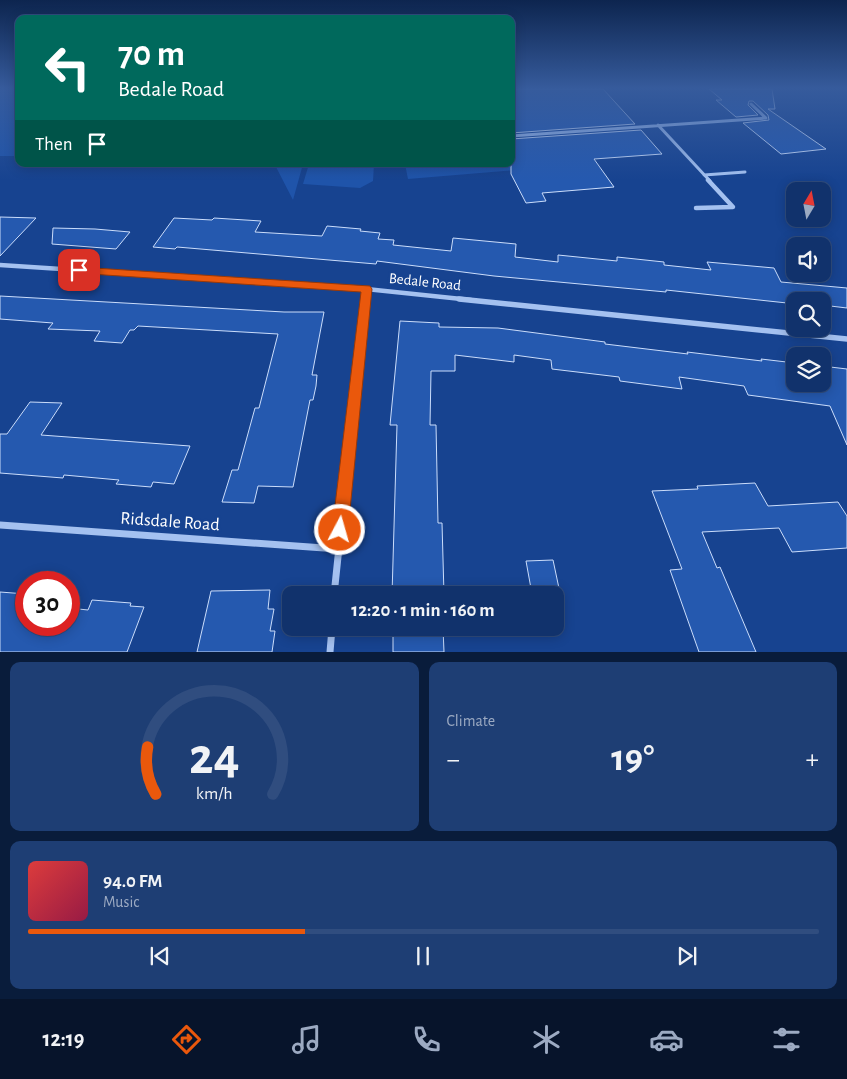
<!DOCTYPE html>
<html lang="en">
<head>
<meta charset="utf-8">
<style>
	:root { --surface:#11326c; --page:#1e3e74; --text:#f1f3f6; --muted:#9caac2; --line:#304d7f; --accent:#ea580c }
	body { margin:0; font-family:"Alegreya Sans",sans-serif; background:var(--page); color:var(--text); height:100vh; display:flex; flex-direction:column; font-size:19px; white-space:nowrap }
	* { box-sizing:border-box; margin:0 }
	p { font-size:16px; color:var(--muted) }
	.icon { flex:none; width:28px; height:28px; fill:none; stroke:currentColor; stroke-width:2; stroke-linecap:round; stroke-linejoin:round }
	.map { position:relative; height:652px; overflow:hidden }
	.details { display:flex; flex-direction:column; gap:10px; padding:10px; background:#091c3b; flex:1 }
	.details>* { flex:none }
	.guide { position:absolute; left:15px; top:15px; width:500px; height:152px; border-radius:10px; box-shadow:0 2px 12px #0003,0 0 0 1px var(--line); background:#00695c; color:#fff; overflow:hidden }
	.needle { width:32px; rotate:10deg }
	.buttons { position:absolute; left:786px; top:182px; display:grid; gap:10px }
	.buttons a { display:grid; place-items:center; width:45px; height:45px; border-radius:10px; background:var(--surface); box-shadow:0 2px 12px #0003,0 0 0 1px var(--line); font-size:25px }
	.speed { position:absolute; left:15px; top:571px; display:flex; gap:10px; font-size:25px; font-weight:700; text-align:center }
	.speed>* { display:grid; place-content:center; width:65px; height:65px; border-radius:50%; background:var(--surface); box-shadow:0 2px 12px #0003,0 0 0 1px var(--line); line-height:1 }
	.speed .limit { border:8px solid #d22; background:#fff; color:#111 }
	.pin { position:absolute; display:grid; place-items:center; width:42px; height:42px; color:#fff; margin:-21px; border-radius:10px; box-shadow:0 2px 8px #0006 }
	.me { position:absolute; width:55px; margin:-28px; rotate:6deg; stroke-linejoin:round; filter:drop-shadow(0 0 4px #0008) }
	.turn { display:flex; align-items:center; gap:18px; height:105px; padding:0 20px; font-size:22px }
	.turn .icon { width:65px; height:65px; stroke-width:2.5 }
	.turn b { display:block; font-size:35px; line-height:42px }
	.then { display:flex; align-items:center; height:48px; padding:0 20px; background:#0003; gap:10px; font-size:19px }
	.big { font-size:38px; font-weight:700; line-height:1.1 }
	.details .tile { flex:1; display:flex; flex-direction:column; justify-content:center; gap:8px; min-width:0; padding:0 18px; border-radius:10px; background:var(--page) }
	.details .dial { align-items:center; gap:0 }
	.dial svg { height:130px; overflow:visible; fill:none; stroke:var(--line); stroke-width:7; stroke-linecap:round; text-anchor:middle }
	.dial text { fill:var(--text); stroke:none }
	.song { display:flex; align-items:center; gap:15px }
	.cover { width:60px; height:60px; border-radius:8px; background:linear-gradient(135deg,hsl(0 70% 55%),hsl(340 70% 35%)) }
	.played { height:5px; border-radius:2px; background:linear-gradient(90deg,var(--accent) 35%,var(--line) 35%) }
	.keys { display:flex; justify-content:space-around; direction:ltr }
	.heat { display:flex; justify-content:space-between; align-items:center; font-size:28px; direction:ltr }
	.details .tiles { flex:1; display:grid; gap:10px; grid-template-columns:1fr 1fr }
	.tile:last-child { grid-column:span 2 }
	.trip { position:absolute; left:282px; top:586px; width:282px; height:50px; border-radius:10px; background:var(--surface); box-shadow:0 2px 12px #0003,0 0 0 1px var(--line); font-weight:700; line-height:50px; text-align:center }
	.tabs { display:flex; height:80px; justify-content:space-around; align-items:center; background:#07142b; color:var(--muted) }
	.tabs .icon { width:35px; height:35px }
	.tabs .current { color:var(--accent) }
	.tabs b { font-size:22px; color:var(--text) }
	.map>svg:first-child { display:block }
	.green { fill:#1f54aa }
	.building { fill:#2559af; stroke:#cbddfb }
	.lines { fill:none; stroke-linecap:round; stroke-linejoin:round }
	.minor-far3 { stroke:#a4c1f0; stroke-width:3 }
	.minor-far2 { stroke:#a4c1f0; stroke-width:4.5 }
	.minor-far1 { stroke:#a4c1f0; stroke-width:5.5 }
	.minor { stroke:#a4c1f0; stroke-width:7 }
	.route { fill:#ea580c; stroke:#983908 }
	.labels { text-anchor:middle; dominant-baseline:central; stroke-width:5; stroke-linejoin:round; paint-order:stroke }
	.street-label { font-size:15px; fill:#fff; stroke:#174390 }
	.near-street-label { font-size:18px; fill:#fff; stroke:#174390 }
</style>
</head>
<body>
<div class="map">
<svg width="847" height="652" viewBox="0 0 847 652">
	<rect width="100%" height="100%" fill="#174390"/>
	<!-- green -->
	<path class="green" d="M0,89H19V156H0Z
		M249,164H303L293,200L275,165Z
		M309,164H374L373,181L360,188L303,184Z
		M405,164H511L552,167L408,179Z"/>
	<!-- building -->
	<path class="building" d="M511,89H603L635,124L511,133Z
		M709,89H772L775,109H768L826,149L781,154L743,123L769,120L768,115L753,101H749L748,105L758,115L736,117L716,100H722Z
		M641,130L662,154L594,159L614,187L542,193L546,201L526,203L511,174V139Z
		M0,217L36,218L0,256Z
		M174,218L212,220L214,218L261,221L255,232L322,236L327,226L361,229L360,231L380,233L378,239L394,240L393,245L451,251L453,238L516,244L515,257L558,262V255L617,261V257L664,262V265L711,270L707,262L774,268L781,282L847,288V308L822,305V301H786L787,303L666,290V292L494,276L377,261L376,264L177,247L175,249L153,247Z
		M53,228L95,229L130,232L116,249L52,244Z
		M0,296L284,312H324L312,375H317L316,386L313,400H310L293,487L258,486L254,503L222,502L232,470H238L255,408H259L278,334L138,326L134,330H130L122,343L94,341L100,331L48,329L53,323L0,319Z
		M400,321L439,323V327L498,328L605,342V344L688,354L687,352L762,361L761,359L795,363V384H822V366L847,369V445L830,406L748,395L744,386L679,377L682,389L620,381L619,377L552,369L551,360L514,355V362L455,355V371H431L430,425H436L438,523H442L444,595H392L397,425H390Z
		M30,402L62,403L41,435L190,446L174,484L153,482L151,487L116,484L119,480L64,475L63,478L0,473V434H7Z
		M755,483L768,506L838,502L847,516V548L792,552L779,528L702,532L717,568L720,567L756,652H699L670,570L682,569L652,491L698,489L697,486Z
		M553,560L560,593L532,594L526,561Z
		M270,590L268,609H274L270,631H275L272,652H197L211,591Z
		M0,592L26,594V625H69V608L88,610L92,600L131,603L130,606L144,607L127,652H0Z
		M443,628L444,652H393V631Z"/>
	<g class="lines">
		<!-- minor-far3 -->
		<path class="minor-far3" d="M658,125L710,181
			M511,136L766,118L751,104
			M704,175L745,172"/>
		<!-- minor-far2 -->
		<path class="minor-far2" d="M696,208L733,207L708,180
			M0,265L366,289L471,300
			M365,300L366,289"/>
		<!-- minor-far1 -->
		<path class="minor-far1" d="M459,299L847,339
			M349,453L365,299"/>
		<!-- minor -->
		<path class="minor" d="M0,525L338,549
			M334,595L349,452
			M330,652L332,628"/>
	</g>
	<!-- sky -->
	<linearGradient id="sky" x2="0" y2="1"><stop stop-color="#0d254f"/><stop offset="0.49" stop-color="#365b9c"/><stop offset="1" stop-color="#365b9c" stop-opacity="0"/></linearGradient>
	<rect width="847" height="180" fill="url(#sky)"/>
	<!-- route -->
	<path class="route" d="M79,267L370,286L372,289L348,530L345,535L340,537L334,535L332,530L361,292L75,273V268Z"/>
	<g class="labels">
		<!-- street labels -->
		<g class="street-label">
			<text transform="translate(425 282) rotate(6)">Bedale Road</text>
		</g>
		<!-- near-street labels -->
		<g class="near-street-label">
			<text transform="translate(170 522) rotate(4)">Ridsdale Road</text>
		</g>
	</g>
</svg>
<div class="buttons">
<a><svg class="needle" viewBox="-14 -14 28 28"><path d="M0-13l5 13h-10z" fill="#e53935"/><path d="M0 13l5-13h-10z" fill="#9caac2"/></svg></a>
<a><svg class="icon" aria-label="sound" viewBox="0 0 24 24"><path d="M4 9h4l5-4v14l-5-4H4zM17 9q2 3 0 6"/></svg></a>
<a><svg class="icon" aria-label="search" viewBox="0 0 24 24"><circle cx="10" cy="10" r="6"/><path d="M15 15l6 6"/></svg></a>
<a><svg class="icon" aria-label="layers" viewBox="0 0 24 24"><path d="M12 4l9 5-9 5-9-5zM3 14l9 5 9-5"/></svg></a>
</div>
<div class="speed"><div class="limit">30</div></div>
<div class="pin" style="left:79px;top:270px;background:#d93025"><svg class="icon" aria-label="arrive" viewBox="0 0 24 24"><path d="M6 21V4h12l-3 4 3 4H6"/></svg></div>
<svg class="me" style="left:340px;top:530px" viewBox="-20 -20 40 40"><circle r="17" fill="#ea580c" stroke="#fff" stroke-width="3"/><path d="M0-11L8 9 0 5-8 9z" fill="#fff"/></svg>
<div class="trip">12:20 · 1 min · 160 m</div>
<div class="guide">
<div class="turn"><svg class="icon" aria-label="left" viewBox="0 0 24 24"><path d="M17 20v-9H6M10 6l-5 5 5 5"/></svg><div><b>70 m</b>Bedale Road</div></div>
<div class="then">Then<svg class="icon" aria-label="arrive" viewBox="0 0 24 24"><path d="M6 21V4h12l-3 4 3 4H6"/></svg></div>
</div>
</div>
<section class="details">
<div class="tiles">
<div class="tile dial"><svg viewBox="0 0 100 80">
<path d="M14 69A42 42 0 1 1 86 69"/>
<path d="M14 69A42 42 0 0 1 9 40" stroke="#ea580c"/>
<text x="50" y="56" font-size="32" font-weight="700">24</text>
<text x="50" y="72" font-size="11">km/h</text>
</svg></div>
<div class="tile"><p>Climate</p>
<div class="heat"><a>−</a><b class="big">19°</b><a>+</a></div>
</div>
<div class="tile">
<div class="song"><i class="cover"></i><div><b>94.0 FM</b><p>Music</p></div></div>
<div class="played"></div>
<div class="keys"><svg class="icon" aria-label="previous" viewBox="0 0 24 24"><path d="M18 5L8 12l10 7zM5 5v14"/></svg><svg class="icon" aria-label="pause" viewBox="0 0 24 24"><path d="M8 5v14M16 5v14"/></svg><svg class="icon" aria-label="next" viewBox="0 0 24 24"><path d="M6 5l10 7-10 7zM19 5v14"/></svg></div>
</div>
</div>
</section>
<nav class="tabs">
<b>12:19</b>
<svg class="icon current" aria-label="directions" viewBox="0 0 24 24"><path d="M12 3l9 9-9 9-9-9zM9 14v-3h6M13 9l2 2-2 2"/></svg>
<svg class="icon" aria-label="music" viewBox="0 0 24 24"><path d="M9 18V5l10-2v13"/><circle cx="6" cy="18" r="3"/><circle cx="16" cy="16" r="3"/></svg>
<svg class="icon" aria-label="phone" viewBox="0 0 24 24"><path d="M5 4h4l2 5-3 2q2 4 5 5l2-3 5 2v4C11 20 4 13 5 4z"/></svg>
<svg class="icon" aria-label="climate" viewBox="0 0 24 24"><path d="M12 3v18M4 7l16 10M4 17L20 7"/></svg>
<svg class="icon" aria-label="car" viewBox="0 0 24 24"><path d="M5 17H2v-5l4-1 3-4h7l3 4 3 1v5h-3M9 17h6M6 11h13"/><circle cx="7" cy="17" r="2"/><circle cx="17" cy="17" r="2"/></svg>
<svg class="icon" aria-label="filters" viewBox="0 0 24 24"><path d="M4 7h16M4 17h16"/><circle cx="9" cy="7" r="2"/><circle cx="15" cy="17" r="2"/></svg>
</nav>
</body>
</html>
